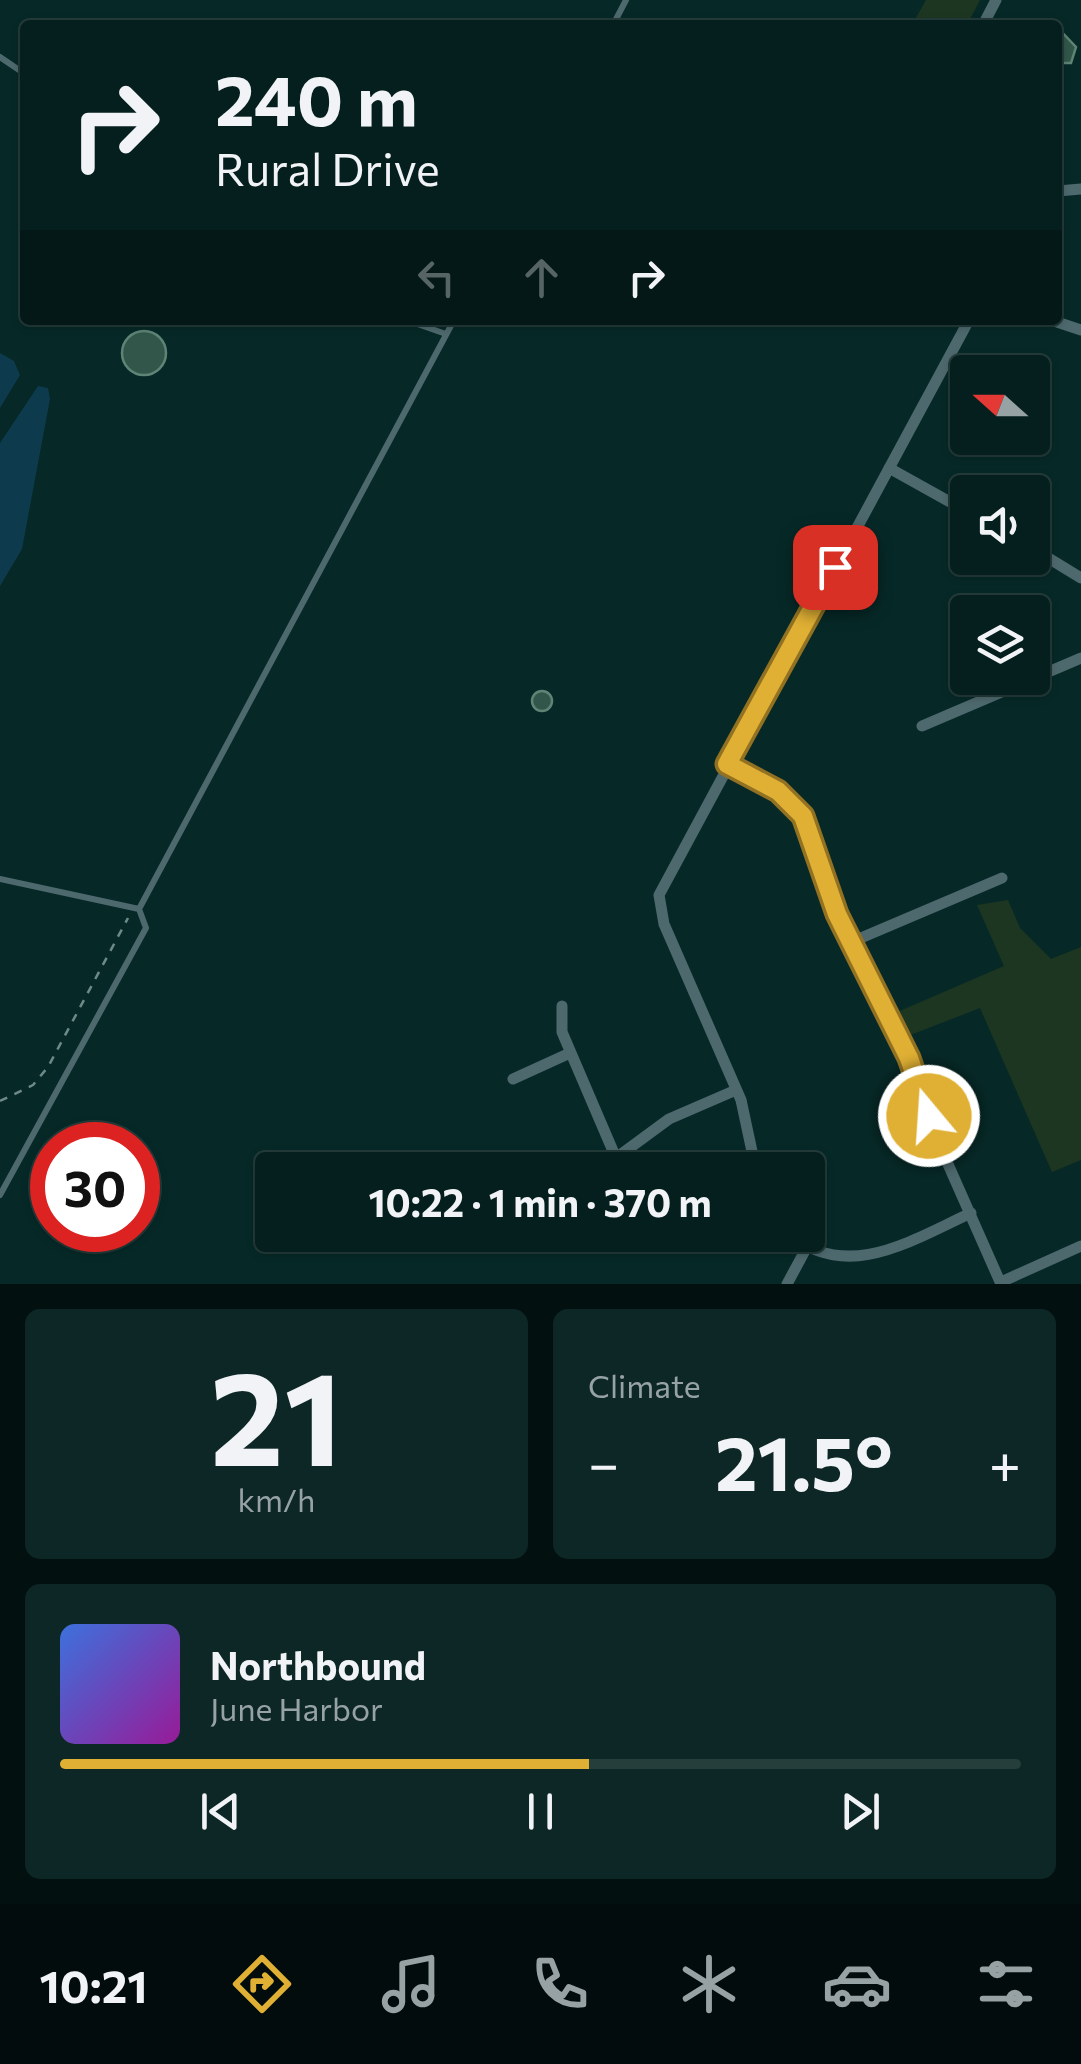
<!DOCTYPE html>
<html lang="en">
<head>
<meta charset="utf-8">
<style>
	:root { --surface:#041f1d; --page:#0d2726; --text:#f1f3f6; --muted:#97a2a4; --line:#253d3b; --accent:#e0b034 }
	body { margin:0; font-family:Commissioner,sans-serif; background:var(--page); color:var(--text); height:100vh; display:flex; flex-direction:column; font-size:38px; white-space:nowrap }
	* { box-sizing:border-box; margin:0 }
	p { font-size:32px; color:var(--muted) }
	.icon { flex:none; width:55px; height:55px; fill:none; stroke:currentColor; stroke-width:2; stroke-linecap:round; stroke-linejoin:round }
	.map { position:relative; height:1284px; overflow:hidden }
	.panel { display:flex; flex-direction:column; gap:25px; padding:25px; background:#021110; flex:1 }
	.panel>* { flex:none }
	.hud { position:absolute; left:20px; top:20px; width:1042px; height:305px; border-radius:10px; box-shadow:0 2px 8px #0004,0 0 0 2px var(--line); background:#041f1d; color:var(--text); overflow:hidden }
	.needle { width:65px; rotate:291deg }
	.controls { position:absolute; left:950px; top:355px; display:grid; gap:20px }
	.controls a { display:grid; place-items:center; width:100px; height:100px; border-radius:10px; background:var(--surface); box-shadow:0 2px 8px #0004,0 0 0 2px var(--line); font-size:50px }
	.speed { position:absolute; left:30px; top:1122px; display:flex; gap:20px; font-size:50px; font-weight:700; text-align:center }
	.speed>* { display:grid; place-content:center; width:130px; height:130px; border-radius:50%; background:var(--surface); box-shadow:0 2px 8px #0004,0 0 0 2px var(--line); line-height:1 }
	.speed .limit { border:15px solid #d22; background:#fff; color:#111 }
	.pin { position:absolute; display:grid; place-items:center; width:85px; height:85px; color:#fff; margin:-42px; border-radius:20px; box-shadow:0 5px 15px #0006 }
	.me { position:absolute; width:110px; margin:-55px; rotate:342deg; stroke-linejoin:round; filter:drop-shadow(0 0 8px #0008) }
	.turn { display:flex; align-items:center; gap:35px; height:210px; padding:0 30px; font-size:45px }
	.turn .icon { width:130px; height:130px; stroke-width:2.5 }
	.turn b { display:block; font-size:70px; line-height:85px }
	.lanes { display:flex; align-items:center; height:95px; padding:0 30px; background:#0003; justify-content:center; gap:50px; direction:ltr }
	.lanes .off { opacity:.35 }
	.big { font-size:75px; font-weight:700; line-height:1.1 }
	.panel .tile { flex:1; display:flex; flex-direction:column; justify-content:center; gap:15px; min-width:0; padding:0 35px; border-radius:15px; background:var(--page) }
	.panel .dial { align-items:center; gap:0 }
	.dial b { font-size:130px; line-height:1 }
	.song { display:flex; align-items:center; gap:30px }
	.cover { width:120px; height:120px; border-radius:15px; background:linear-gradient(135deg,hsl(220 70% 55%),hsl(300 70% 35%)) }
	.played { height:10px; border-radius:5px; background:linear-gradient(90deg,var(--accent) 55%,var(--line) 55%) }
	.keys { display:flex; justify-content:space-around; direction:ltr }
	.heat { display:flex; justify-content:space-between; align-items:center; font-size:55px; direction:ltr }
	.panel .tiles { flex:1; display:grid; gap:25px; grid-template-columns:1fr 1fr }
	.tile:last-child { grid-column:span 2 }
	.trip { position:absolute; left:255px; top:1152px; width:570px; height:100px; border-radius:10px; background:var(--surface); box-shadow:0 2px 8px #0004,0 0 0 2px var(--line); font-weight:700; line-height:100px; text-align:center }
	.tabs { display:flex; height:160px; justify-content:space-around; align-items:center; background:#020c0c; color:var(--muted) }
	.tabs .icon { width:70px; height:70px }
	.tabs .active { color:var(--accent) }
	.tabs b { font-size:45px; color:var(--text) }
	.map>svg:first-child { display:block }
	.green { fill:#1d3621 }
	.water { fill:#0e3a4d }
	.building { fill:#32574a; stroke:#5d8475; stroke-width:2.5 }
	.lines { fill:none; stroke-linecap:round; stroke-linejoin:round }
	.path { stroke:#6e8a88; stroke-width:2.5; stroke-dasharray:8 8; stroke-linecap:butt }
	.service { stroke:#4e696e; stroke-width:6 }
	.minor { stroke:#4e696e; stroke-width:11 }
	.route-casing { stroke:#927222; stroke-width:25 }
	.route { stroke:#e0b034; stroke-width:18 }
</style>
</head>
<body>
<div class="map">
<svg width="1081" height="1284" viewBox="0 0 1081 1284">
	<rect width="100%" height="100%" fill="#062927"/>
	<!-- green -->
	<path class="green" d="M926,0H980L967,25H912Z
		M1008,900L1020,928L1051,959L1081,947V1160L1052,1172L980,1008L908,1036L895,1013L1004,966L977,905Z"/>
	<!-- water -->
	<path class="water" d="M0,353L14,361L20,375L0,408Z
		M38,386L48,388L50,399L22,549L0,586V443Z"/>
	<!-- building -->
	<path class="building" d="M1058,28L1076,47L1071,63H1058Z
		M122 353a22 22 0 1 1 44 0a22 22 0 1 1-44 0Z
		M532 701a10 10 0 1 1 20 0a10 10 0 1 1-20 0Z"/>
	<g class="lines">
		<!-- path -->
		<path class="path" d="M0,1101L33,1085L48,1067L128,918"/>
		<!-- service -->
		<path class="service" d="M613,25L626,0
			M0,57L25,74
			M406,320L446,334
			M0,879L139,909
			M0,1195L146,928L139,909L454,320"/>
		<!-- minor -->
		<path class="minor" d="M983,25L996,0
			M1058,191L1081,189
			M1051,320L1081,330
			M889,468L968,512
			M1032,548L1081,578
			M922,726L1081,658
			M727,764L778,791L803,816L837,914L909,1058L936,1137L1001,1284
			M849,943L1002,878
			M562,1006V1032L616,1158
			M513,1079L570,1053
			M591,1170L616,1158L669,1119L736,1090
			M756,1170L741,1100L664,924L659,895L969,320
			M790,1235C849,1282 912,1240 971,1213
			M1001,1282L1081,1246
			M787,1284L807,1247"/>
	</g>
	<g class="lines">
		<defs>
			<path id="route" d="M835,567L727,764L778,791L803,816L837,914L909,1058L929,1116"/>
		</defs>
		<!-- route casing -->
		<use href="#route" class="route-casing"/>
		<!-- route -->
		<use href="#route" class="route"/>
	</g>
</svg>
<div class="controls">
<a><svg class="needle" viewBox="-14 -14 28 28"><path d="M0-13l5 13h-10z" fill="#e53935"/><path d="M0 13l5-13h-10z" fill="#97a2a4"/></svg></a>
<a><svg class="icon" aria-label="sound" viewBox="0 0 24 24"><path d="M4 9h4l5-4v14l-5-4H4zM17 9q2 3 0 6"/></svg></a>
<a><svg class="icon" aria-label="layers" viewBox="0 0 24 24"><path d="M12 4l9 5-9 5-9-5zM3 14l9 5 9-5"/></svg></a>
</div>
<div class="speed"><div class="limit">30</div></div>
<div class="pin" style="left:835px;top:567px;background:#d93025"><svg class="icon" aria-label="arrive" viewBox="0 0 24 24"><path d="M6 21V4h12l-3 4 3 4H6"/></svg></div>
<svg class="me" style="left:929px;top:1116px" viewBox="-20 -20 40 40"><circle r="17" fill="#e0b034" stroke="#fff" stroke-width="3"/><path d="M0-11L8 9 0 5-8 9z" fill="#fff"/></svg>
<div class="trip">10:22 · 1 min · 370 m</div>
<div class="hud">
<div class="turn"><svg class="icon" aria-label="right" viewBox="0 0 24 24"><path d="M7 20v-9h11M14 6l5 5-5 5"/></svg><div><b>240 m</b>Rural Drive</div></div>
<div class="lanes"><svg class="icon off" aria-label="left" viewBox="0 0 24 24"><path d="M17 20v-9H6M10 6l-5 5 5 5"/></svg><svg class="icon off" aria-label="ahead" viewBox="0 0 24 24"><path d="M12 20V5M6 11l6-6 6 6"/></svg><svg class="icon" aria-label="right" viewBox="0 0 24 24"><path d="M7 20v-9h11M14 6l5 5-5 5"/></svg></div>
</div>
</div>
<section class="panel">
<div class="tiles">
<div class="tile dial"><b>21</b><p>km/h</p></div>
<div class="tile"><p>Climate</p>
<div class="heat"><a>−</a><b class="big">21.5°</b><a>+</a></div>
</div>
<div class="tile">
<div class="song"><i class="cover"></i><div><b>Northbound</b><p>June Harbor</p></div></div>
<div class="played"></div>
<div class="keys"><svg class="icon" aria-label="previous" viewBox="0 0 24 24"><path d="M18 5L8 12l10 7zM5 5v14"/></svg><svg class="icon" aria-label="pause" viewBox="0 0 24 24"><path d="M8 5v14M16 5v14"/></svg><svg class="icon" aria-label="next" viewBox="0 0 24 24"><path d="M6 5l10 7-10 7zM19 5v14"/></svg></div>
</div>
</div>
</section>
<nav class="tabs">
<b>10:21</b>
<svg class="icon active" aria-label="directions" viewBox="0 0 24 24"><path d="M12 3l9 9-9 9-9-9zM9 14v-3h6M13 9l2 2-2 2"/></svg>
<svg class="icon" aria-label="music" viewBox="0 0 24 24"><path d="M9 18V5l10-2v13"/><circle cx="6" cy="18" r="3"/><circle cx="16" cy="16" r="3"/></svg>
<svg class="icon" aria-label="phone" viewBox="0 0 24 24"><path d="M5 4h4l2 5-3 2q2 4 5 5l2-3 5 2v4C11 20 4 13 5 4z"/></svg>
<svg class="icon" aria-label="climate" viewBox="0 0 24 24"><path d="M12 3v18M4 7l16 10M4 17L20 7"/></svg>
<svg class="icon" aria-label="car" viewBox="0 0 24 24"><path d="M5 17H2v-5l4-1 3-4h7l3 4 3 1v5h-3M9 17h6M6 11h13"/><circle cx="7" cy="17" r="2"/><circle cx="17" cy="17" r="2"/></svg>
<svg class="icon" aria-label="filters" viewBox="0 0 24 24"><path d="M4 7h16M4 17h16"/><circle cx="9" cy="7" r="2"/><circle cx="15" cy="17" r="2"/></svg>
</nav>
</body>
</html>
